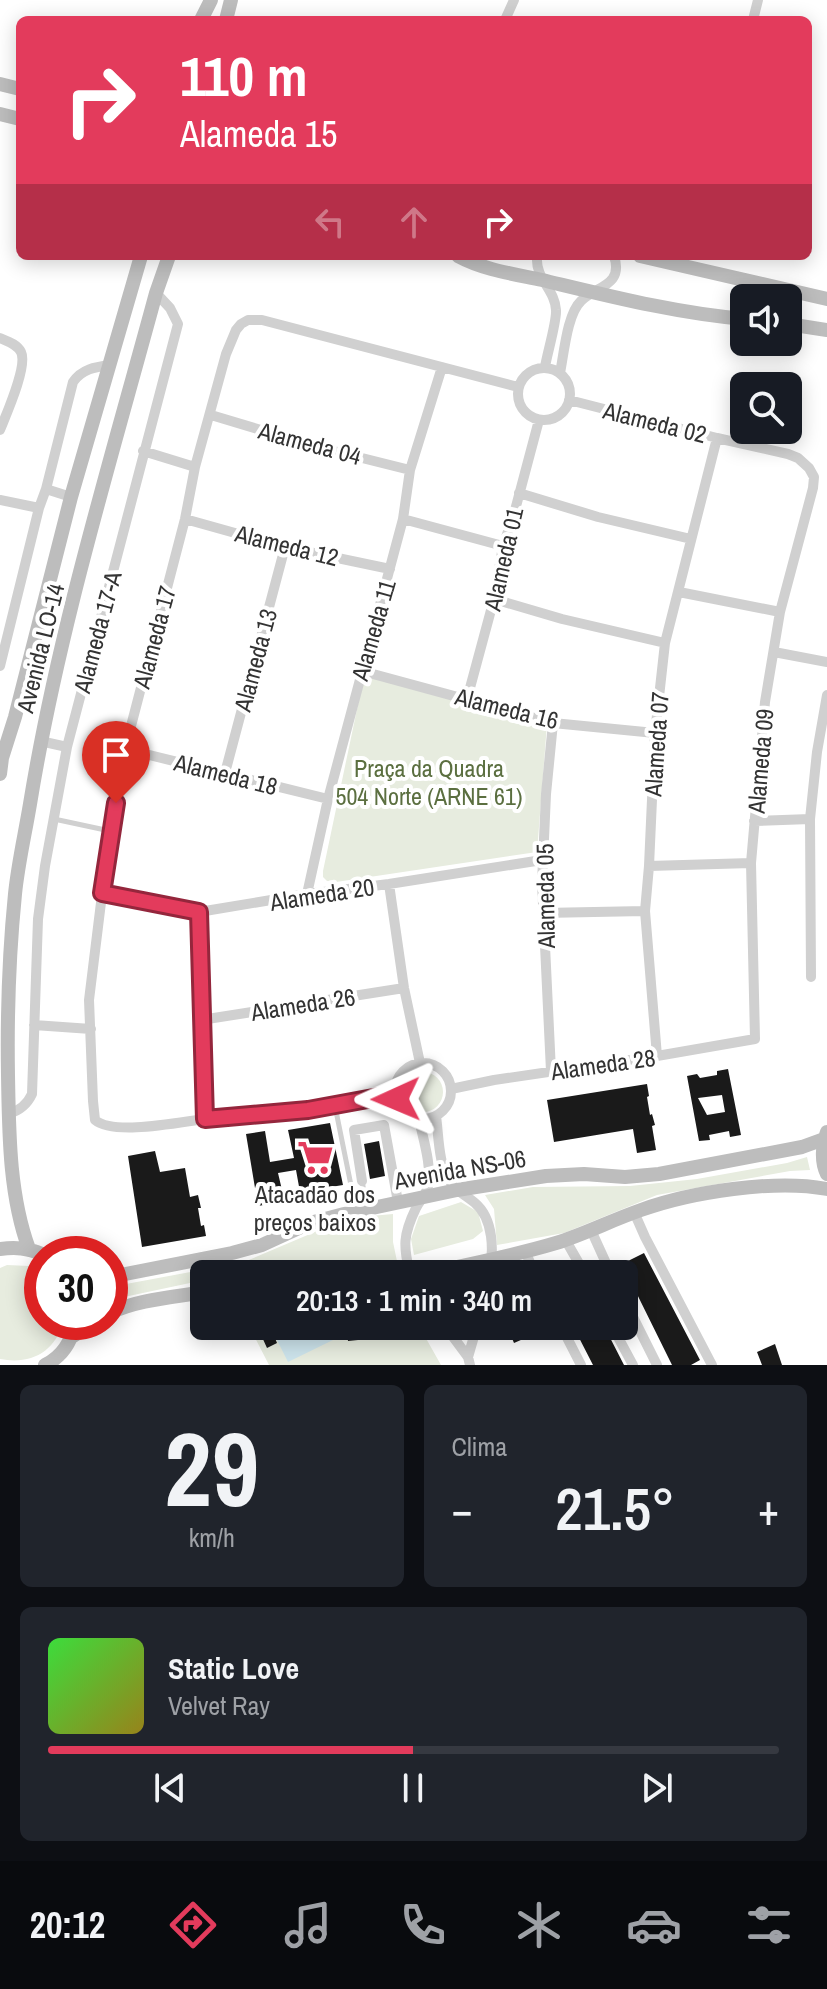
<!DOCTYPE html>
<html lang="pt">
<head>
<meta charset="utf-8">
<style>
	:root { --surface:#171b24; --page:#20242c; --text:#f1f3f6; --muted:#9ea1a6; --line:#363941; --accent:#e33b5c }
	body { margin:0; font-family:"Archivo Narrow",sans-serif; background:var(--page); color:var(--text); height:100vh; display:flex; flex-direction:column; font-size:30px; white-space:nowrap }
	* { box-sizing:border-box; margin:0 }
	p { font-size:26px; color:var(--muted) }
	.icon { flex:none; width:44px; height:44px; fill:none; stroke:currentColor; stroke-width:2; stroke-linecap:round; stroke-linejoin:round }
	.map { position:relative; height:1365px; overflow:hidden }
	.side { display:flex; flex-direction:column; gap:20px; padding:20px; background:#0d0f14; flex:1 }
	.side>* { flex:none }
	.top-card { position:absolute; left:16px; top:16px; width:796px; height:244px; border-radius:12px; box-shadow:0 4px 20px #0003; background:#e33b5c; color:#fff; overflow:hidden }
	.buttons { position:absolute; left:730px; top:284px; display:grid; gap:16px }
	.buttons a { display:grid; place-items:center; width:72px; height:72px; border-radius:12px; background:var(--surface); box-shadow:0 4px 20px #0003; font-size:40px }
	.speed { position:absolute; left:24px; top:1236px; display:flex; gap:16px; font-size:40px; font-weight:700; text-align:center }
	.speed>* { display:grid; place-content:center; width:104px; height:104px; border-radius:50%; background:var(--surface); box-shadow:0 4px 20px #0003; line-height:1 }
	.speed .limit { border:12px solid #d22; background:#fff; color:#111 }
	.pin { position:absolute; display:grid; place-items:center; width:68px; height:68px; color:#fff; margin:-82px -34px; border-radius:50% 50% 50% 0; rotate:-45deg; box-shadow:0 0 8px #0007 }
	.pin .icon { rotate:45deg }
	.me { position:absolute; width:88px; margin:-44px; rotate:269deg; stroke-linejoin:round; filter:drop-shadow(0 0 6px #0008) }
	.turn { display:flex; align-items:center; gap:28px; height:168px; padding:0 32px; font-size:36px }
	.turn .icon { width:104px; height:104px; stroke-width:2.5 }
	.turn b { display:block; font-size:56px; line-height:68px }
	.lanes { display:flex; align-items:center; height:76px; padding:0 32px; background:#0003; justify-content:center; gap:40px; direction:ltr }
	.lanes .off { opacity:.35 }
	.big { font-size:60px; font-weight:600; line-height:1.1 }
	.side .widget { flex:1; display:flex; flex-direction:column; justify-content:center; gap:12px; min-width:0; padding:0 28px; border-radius:12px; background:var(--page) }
	.side .dial { align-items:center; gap:0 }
	.dial b { font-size:104px; line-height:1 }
	.song { display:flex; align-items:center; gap:24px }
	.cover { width:96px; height:96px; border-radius:12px; background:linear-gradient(135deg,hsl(120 70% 55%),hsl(50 70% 35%)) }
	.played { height:8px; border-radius:4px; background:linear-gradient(90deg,var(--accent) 50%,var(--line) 50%) }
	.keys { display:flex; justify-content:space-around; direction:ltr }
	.heat { display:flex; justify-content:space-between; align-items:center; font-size:44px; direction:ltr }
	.side .tiles { flex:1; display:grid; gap:20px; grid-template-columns:1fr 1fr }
	.widget:last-child { grid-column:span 2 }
	.trip { position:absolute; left:190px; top:1260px; width:448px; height:80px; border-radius:12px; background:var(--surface); box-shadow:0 4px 20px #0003; font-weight:600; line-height:80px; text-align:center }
	.menu { display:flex; height:128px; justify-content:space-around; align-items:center; background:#090b0e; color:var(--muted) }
	.menu .icon { width:56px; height:56px }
	.menu .on { color:var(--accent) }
	.menu b { font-size:36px; color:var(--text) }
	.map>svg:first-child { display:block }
	.green { fill:#e7ecdf }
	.water { fill:#cce3eb }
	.building { fill:#1a1a1a; fill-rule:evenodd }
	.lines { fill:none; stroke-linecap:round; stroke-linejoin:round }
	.lane { stroke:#d0d0d0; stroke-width:5 }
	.street { stroke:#d0d0d0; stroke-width:10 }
	.secondary { stroke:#bdbdbd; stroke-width:14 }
	.route-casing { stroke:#94263c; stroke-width:20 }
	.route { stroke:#e33b5c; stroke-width:14 }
	.labels { text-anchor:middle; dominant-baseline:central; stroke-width:8; stroke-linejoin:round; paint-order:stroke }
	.street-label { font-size:24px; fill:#333; stroke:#fff }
	.park-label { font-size:24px; fill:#5b6f40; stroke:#fff }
	.poi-label { font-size:24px; fill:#333; stroke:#fff }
</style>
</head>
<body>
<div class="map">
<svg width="827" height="1365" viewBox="0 0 827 1365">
	<rect width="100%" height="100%" fill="#fff"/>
	<!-- green -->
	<path class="green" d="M364,676L547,724L537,852L336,882L327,881L323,877V871Z
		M403 1092a20 20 0 1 1 40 0a20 20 0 1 1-40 0Z
		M807,1157L810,1170L790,1171L657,1195L564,1233L497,1245L494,1209L485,1195L533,1187L630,1186L697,1179L787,1163Z
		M461,1202L478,1212L483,1231L473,1239L414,1255L411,1239L419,1216Z
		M393,1214V1242L398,1266L362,1272L204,1274V1280L110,1300V1287L244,1262L317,1231L371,1216Z
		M7,1265L29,1266L42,1274V1322H63C55,1352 31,1365 0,1359V1268Z
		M249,1326H419L441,1365H269Z"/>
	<!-- water -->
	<path class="water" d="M299,1326H326L333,1340L288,1362L276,1338Z"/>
	<!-- building -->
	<path class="building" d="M728,1069L741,1135L730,1137L729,1131L709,1135L710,1140L699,1141L687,1076L697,1074L700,1078L717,1075V1071ZM722,1095L725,1112L707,1115L698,1098Z
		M647,1084L649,1096L647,1097L650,1115L652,1114L655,1125L652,1126L656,1150L637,1153L633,1129L554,1142L547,1100Z
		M330,1123L343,1185L300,1192L296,1170L278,1173L282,1190H284L286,1201L258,1206L246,1134L265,1131L270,1162L294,1158L288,1130Z
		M379,1141L385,1176L370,1179L364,1144Z
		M155,1151L160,1172L185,1168L190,1197L198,1195L201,1208H198L201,1226L204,1225L206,1236L142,1247L128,1156Z
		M644,1253L700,1360L691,1365H672L631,1282L633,1281L624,1263Z
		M257,1326H270L277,1343L267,1348Z
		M346,1326H428V1333L348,1341Z
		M510,1326H525L530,1336L514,1343L509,1331Z
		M573,1326H604L624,1365H593Z
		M775,1344L782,1365H762L757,1352Z"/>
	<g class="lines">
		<!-- lane -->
		<path class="lane" d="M54,819L110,831
			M335,1106L356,1210
			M362,1181L367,1207"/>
		<!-- street -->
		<path class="street" d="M505,20L514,0
			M753,20L758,0
			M537,256C535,279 555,289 556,310C557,321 547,354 545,367
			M0,338C7,341 17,344 21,352C28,366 6,415 0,430
			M518 394a26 26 0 1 1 52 0a26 26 0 1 1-52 0Z
			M560,373C564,354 567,314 581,301C596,286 624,286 614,256
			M211,415L314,446L410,470
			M143,451L195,467
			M46,489L71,497
			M519,493L598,517L691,539
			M0,500L39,508
			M185,519L285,547L390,569
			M403,519L503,546
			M679,592L780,612
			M494,599L562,619L665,643
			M774,652L827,662
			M0,666L39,508L46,489L73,382C82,369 95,367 110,365
			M362,671L553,723L655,733
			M467,699L494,599L503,546L514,514L539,420
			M40,741L67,747
			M125,749L328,799
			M225,773L285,547
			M754,821L810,819
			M649,866L751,863
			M389,884L404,988L420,1063
			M102,893L199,912L307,894L389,884L542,860
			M307,894L328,799L403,519L410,470L442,367
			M199,912L205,1119
			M543,913L645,911
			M811,977L810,819L817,752L827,695
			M201,1020L404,988
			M34,1025L91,1029
			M657,1056L645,911L649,866L655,733L665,643L717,438
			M395 1091a28 28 0 1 1 56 0a28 28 0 1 1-56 0Z
			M551,1071L542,883L546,794L553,723
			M451,1089L494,1080L657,1056L755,1039L751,863L765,702L780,612L813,488L814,477L809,468L798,458L788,454L717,438L569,400
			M395,1094C367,1099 338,1105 310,1109C275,1114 239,1114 205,1119C180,1122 114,1136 95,1120L93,1101L89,1000L106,862L125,749L185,519L195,467L226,354L236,330L241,324L248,320H262L518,387
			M8,1114C19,1111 27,1105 32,1094L38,919L45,866L67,747L178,324L170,308L156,293
			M436,1116C439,1137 438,1165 451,1183C457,1192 467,1196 475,1203C494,1219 494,1252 489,1274
			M362,1181L354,1130L384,1125L398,1202
			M634,1212L645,1237L712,1365
			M591,1230L611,1274
			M565,1239L585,1274
			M525,1251L535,1274
			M410,1274C403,1246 403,1235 416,1208C420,1200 426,1195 428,1186C432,1165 423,1139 419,1119
			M624,1299L657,1365
			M445,1326L468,1357L470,1365
			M561,1326L581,1365
			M612,1326L633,1365
			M468,1357L477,1326"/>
		<!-- secondary -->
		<path class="secondary" d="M201,20L211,0
			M226,20L231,0
			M0,84L20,89
			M0,114L20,119
			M458,256C484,270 514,274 542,280C609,296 675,313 744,319
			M640,256L827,299
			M788,324L827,330
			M0,774L2,758L15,717L71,497L141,256
			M827,1132C822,1145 821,1162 827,1174
			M0,1249C16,1247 27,1248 42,1254
			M29,1249C9,1195 9,1132 8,1075C7,1015 9,954 15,894C18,864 25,834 30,804C58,632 110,463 156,293L169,256
			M425,1274C469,1264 513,1256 556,1243C585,1234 612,1220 641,1210C691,1192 775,1179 827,1189
			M110,1277L232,1253L262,1245L310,1223L344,1214L457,1190L546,1176L584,1174L625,1177L659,1174L802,1147L824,1139
			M110,1313C136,1300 175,1297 204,1292
			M73,1336L95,1322
			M45,1365C63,1356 72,1341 75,1322"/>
	</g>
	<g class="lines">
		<defs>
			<path id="route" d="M116,803L102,893L199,912L205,1119L308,1110L395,1094L396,1099"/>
		</defs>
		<!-- route casing -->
		<use href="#route" class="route-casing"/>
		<!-- route -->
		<use href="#route" class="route"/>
	</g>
	<!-- icons -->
	<defs>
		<symbol id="supermarket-bare" viewBox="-9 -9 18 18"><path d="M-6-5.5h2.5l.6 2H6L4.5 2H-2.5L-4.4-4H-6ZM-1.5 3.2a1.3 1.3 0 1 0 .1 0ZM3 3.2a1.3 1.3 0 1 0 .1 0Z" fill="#e33b5c" stroke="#fff" stroke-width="2.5" paint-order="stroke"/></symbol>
	</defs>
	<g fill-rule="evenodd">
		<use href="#supermarket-bare" x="290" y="1132" width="51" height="51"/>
	</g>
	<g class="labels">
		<!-- street labels -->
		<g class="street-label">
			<text transform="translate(655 422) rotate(14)">Alameda 02</text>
			<text transform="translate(310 443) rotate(15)">Alameda 04</text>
			<text transform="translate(287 545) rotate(14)">Alameda 12</text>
			<text transform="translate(503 559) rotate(-77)">Alameda 01</text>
			<text transform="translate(373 630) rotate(-74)">Alameda 11</text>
			<text transform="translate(97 632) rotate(-75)">Alameda 17-A</text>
			<text transform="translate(154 637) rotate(-75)">Alameda 17</text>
			<text transform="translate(40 648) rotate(-76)">Avenida LO-14</text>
			<text transform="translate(255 660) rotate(-75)">Alameda 13</text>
			<text transform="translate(507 708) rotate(14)">Alameda 16</text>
			<text transform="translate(656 744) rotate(-86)">Alameda 07</text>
			<text transform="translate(760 761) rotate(-85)">Alameda 09</text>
			<text transform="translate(226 774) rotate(14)">Alameda 18</text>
			<text transform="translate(322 894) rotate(-9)">Alameda 20</text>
			<text transform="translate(545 896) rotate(-91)">Alameda 05</text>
			<text transform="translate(303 1004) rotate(-9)">Alameda 26</text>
			<text transform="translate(603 1064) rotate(-8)">Alameda 28</text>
			<text transform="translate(460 1169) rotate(-10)">Avenida NS-06</text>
		</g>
		<!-- park labels -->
		<g class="park-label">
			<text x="429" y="768">Praça da Quadra<tspan x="429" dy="28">504 Norte (ARNE 61)</tspan></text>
		</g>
		<!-- poi labels -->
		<g class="poi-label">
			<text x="315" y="1194">Atacadão dos<tspan x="315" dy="28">preços baixos</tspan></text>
		</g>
	</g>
</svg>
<div class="buttons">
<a><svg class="icon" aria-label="sound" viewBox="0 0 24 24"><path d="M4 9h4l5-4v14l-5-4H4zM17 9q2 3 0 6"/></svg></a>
<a><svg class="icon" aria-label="search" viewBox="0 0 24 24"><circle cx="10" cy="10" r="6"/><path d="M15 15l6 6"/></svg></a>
</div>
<div class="speed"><div class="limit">30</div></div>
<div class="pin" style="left:116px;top:803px;background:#d93025"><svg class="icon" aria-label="arrive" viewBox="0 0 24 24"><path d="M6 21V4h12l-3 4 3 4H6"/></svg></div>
<svg class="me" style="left:396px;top:1099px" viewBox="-20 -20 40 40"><path d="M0-17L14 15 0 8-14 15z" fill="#e33b5c" stroke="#fff" stroke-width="4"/></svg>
<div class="trip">20:13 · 1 min · 340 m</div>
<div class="top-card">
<div class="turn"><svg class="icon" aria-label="right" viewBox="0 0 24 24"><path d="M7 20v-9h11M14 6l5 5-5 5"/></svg><div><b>110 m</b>Alameda 15</div></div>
<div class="lanes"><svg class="icon off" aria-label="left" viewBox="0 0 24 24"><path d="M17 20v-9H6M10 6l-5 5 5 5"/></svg><svg class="icon off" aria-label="ahead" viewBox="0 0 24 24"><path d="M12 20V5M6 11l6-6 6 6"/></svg><svg class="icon" aria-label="right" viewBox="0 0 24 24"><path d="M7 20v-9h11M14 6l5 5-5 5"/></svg></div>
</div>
</div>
<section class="side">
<div class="tiles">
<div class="widget dial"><b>29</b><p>km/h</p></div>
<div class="widget"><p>Clima</p>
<div class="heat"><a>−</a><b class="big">21.5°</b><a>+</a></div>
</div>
<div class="widget">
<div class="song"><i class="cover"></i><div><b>Static Love</b><p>Velvet Ray</p></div></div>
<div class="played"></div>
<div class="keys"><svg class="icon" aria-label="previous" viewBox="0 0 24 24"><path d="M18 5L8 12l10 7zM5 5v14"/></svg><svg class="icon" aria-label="pause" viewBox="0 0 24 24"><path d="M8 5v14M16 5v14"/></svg><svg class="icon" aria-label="next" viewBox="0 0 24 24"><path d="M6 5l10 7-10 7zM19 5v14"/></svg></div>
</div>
</div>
</section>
<nav class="menu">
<b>20:12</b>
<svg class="icon on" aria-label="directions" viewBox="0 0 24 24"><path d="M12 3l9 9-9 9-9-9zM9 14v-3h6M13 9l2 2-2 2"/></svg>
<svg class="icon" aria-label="music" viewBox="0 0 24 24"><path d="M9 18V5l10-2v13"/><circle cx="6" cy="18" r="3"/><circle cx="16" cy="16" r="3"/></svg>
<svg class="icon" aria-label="phone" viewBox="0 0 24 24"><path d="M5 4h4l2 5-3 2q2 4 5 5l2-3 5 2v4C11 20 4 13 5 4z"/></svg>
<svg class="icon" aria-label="climate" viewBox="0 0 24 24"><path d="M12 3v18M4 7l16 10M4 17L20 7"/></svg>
<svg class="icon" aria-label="car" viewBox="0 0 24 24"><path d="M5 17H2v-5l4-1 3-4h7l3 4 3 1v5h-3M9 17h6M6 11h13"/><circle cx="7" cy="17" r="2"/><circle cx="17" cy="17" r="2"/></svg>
<svg class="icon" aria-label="filters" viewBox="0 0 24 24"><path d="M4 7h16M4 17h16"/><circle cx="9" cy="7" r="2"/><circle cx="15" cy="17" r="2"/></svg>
</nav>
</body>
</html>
